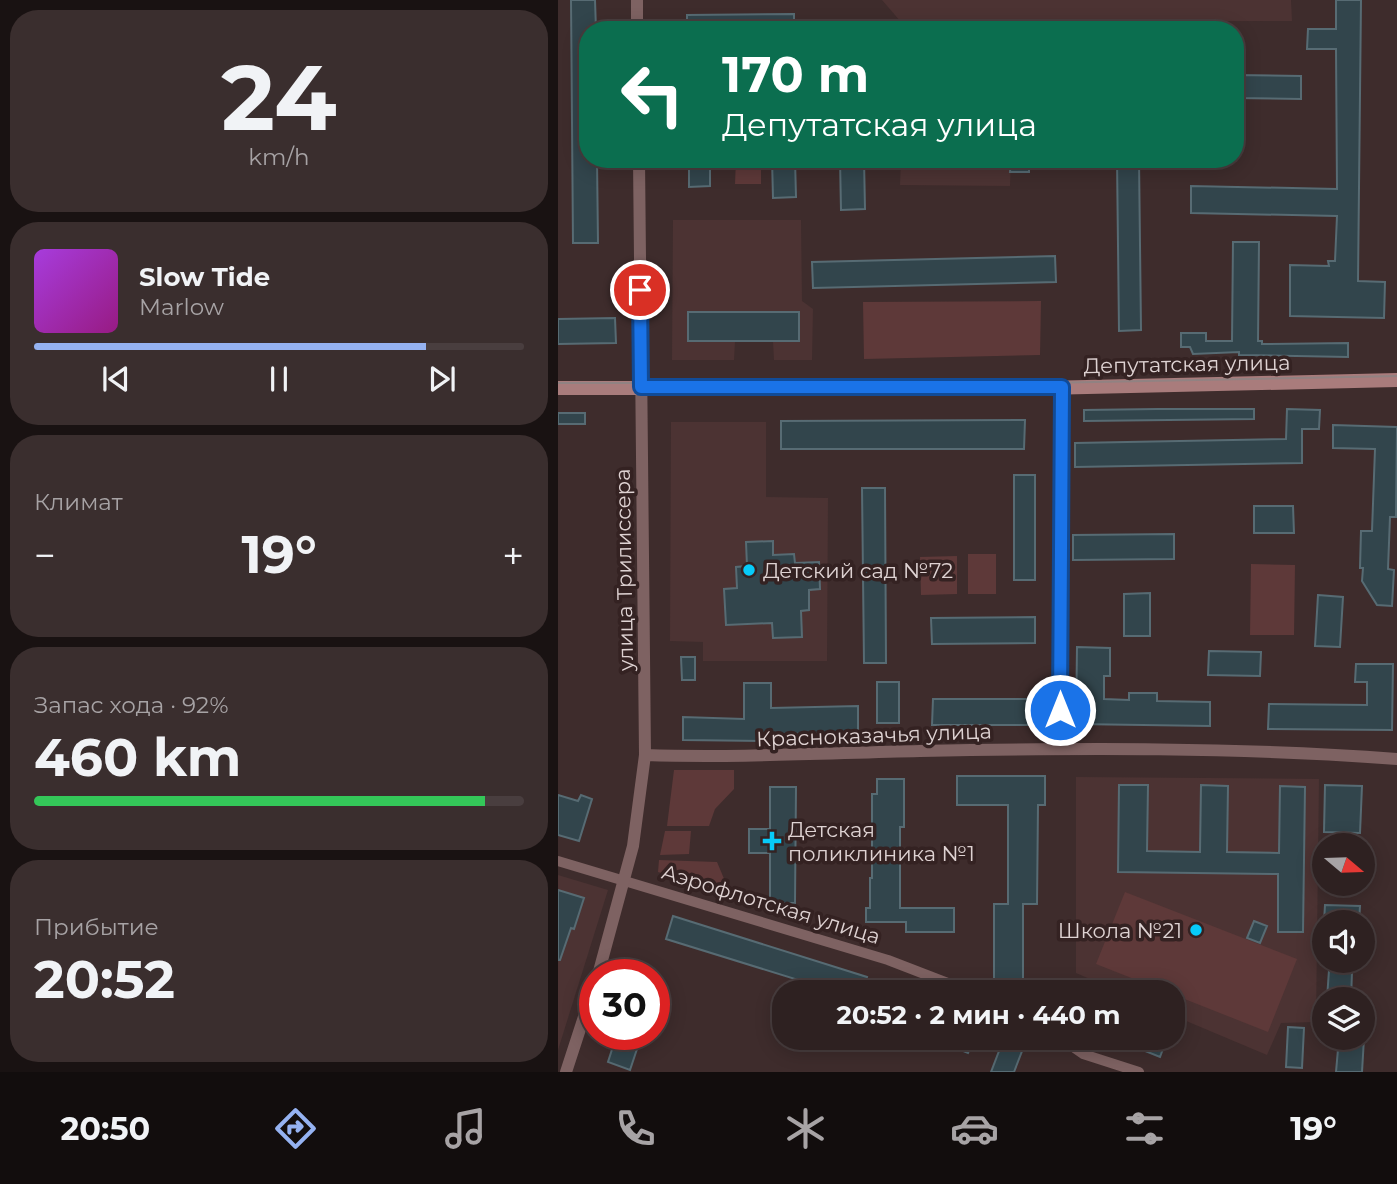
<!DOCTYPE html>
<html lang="ru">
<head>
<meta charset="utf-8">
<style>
	:root { --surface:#2e2121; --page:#3a2e2e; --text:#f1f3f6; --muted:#a7a3a5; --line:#493e3f; --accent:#95b2f1 }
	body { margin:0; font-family:Montserrat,sans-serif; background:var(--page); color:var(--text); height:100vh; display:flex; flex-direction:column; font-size:26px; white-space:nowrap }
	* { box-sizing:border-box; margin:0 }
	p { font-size:23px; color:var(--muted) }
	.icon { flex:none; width:38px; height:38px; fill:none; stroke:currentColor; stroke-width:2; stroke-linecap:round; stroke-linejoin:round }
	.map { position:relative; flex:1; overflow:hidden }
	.sheet { display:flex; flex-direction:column; gap:10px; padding:10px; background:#191212; width:558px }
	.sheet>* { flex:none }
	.guide { position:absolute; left:21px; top:21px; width:665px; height:147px; border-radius:28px; box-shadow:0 4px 18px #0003,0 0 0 2px var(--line); background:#0b6e4f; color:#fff; overflow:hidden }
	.needle { width:46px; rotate:109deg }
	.buttons { position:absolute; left:754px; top:833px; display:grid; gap:14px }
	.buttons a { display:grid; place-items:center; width:63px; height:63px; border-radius:50%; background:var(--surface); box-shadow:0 4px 18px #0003,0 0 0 2px var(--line); font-size:35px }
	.speed { position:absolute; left:21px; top:959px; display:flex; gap:14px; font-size:35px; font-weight:700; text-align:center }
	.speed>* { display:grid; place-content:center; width:91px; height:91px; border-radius:50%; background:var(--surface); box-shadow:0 4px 18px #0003,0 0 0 2px var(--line); line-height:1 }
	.speed .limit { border:10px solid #d22; background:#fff; color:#111 }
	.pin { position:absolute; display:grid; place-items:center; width:60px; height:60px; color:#fff; margin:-30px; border:4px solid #fff; border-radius:50%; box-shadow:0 2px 7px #0007 }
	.me { position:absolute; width:77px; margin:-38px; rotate:0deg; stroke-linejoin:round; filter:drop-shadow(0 0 5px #0008) }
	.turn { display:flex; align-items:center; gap:24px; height:147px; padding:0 28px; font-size:32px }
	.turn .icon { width:91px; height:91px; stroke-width:2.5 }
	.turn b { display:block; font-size:49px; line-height:60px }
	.big { font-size:52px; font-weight:700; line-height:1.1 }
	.sheet .widget { flex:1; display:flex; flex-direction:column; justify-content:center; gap:10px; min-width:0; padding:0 24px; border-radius:28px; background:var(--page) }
	.sheet .dial { align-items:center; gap:0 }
	.dial b { font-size:91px; line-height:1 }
	.song { display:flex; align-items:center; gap:21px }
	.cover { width:84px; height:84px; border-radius:10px; background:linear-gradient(135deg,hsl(280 70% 55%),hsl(310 70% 35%)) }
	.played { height:7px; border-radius:4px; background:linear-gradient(90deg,var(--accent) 80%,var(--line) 80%) }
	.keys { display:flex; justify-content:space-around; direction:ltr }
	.heat { display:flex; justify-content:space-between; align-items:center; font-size:38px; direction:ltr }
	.charge { height:10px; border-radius:5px; background:linear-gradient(90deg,#34c759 92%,var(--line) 0) }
	.trip { position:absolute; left:214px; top:980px; width:413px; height:70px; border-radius:28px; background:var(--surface); box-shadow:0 4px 18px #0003,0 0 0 2px var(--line); font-weight:700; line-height:70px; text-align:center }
	.menu { display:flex; height:112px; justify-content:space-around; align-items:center; background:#120d0d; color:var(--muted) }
	.menu .icon { width:49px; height:49px }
	.menu .active { color:var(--accent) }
	.menu b { font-size:32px; color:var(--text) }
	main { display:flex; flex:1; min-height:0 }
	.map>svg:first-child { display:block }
	.built { fill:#4c3333 }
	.green { fill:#5e3939 }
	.building { fill:#32454c; stroke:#576b73; stroke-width:2 }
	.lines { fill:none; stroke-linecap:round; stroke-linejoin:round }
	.minor { stroke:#7e6262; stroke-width:10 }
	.tertiary { stroke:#7e6262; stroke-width:12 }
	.secondary { stroke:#a97c7c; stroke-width:14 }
	.tram { stroke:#918282; stroke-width:2 }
	.route-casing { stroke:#114b97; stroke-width:18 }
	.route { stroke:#1a73e8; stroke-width:12 }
	.poi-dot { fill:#07cbf9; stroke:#342222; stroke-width:2.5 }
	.labels { text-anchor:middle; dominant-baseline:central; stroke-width:7; stroke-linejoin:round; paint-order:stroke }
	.street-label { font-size:21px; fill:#ded2d2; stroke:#342222 }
	.poi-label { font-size:21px; fill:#ded2d2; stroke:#342222; text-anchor:start }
</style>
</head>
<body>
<main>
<section class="sheet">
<div class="widget dial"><b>24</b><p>km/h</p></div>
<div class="widget">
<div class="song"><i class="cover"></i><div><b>Slow Tide</b><p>Marlow</p></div></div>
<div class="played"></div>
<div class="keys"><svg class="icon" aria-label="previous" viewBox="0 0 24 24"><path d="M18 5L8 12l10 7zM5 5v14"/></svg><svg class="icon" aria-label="pause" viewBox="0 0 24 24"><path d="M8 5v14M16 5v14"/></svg><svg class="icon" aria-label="next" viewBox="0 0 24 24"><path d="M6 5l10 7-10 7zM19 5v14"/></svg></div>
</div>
<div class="widget"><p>Климат</p>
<div class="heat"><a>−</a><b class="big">19°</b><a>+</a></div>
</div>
<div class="widget"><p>Запас хода · 92%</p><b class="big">460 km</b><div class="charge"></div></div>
<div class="widget"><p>Прибытие</p><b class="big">20:52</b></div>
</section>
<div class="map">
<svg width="839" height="1072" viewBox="0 0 839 1072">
	<rect width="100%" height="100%" fill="#3e2c2c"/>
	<!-- built -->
	<path class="built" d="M324,0H733L734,21L343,22Z
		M343,159H453L452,186L342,185Z
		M115,220H243L244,301L255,309L254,360H216L215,341H177L176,360H114Z
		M113,422H208V497L270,498L269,661H145V642L112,641Z
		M518,777L761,779L758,1022L723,1023L709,1055L614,1015V992H562L518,973Z
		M0,875L50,890L0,1050Z"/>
	<!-- green -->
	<path class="green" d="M178,159H203V184H177Z
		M483,301L482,355L306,359L305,302Z
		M410,554H438V594H410Z
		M399,556V594L363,595L362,557Z
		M693,564L737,565L736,635H692Z
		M116,770H176V789L157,809L151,826H109Z
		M107,831H133L131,854L102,855Z
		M101,860L159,862L172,893L100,872Z
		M567,892L739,959L710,1032L538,964Z"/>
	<!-- building -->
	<path class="building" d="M13,0H37L38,30H30V159H39L40,243H15Z
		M778,0H803L800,281L827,282L826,318L732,316V265L771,266L770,261H777L779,216L633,213V186L779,189L778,49H749L750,29H778Z
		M236,14V30H129V15Z
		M677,75L743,76V99L677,98Z
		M131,159H152V186L131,187Z
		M214,159H237L238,197L215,198Z
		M282,159H306L307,209L283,210Z
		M375,159H426V169L375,168Z
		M453,159H471V172H452Z
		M559,159H581L583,330L561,331Z
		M675,242H701L700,341H704V344L790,343V357L681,355V352L635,354L632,347H623V333H648V341H674Z
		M497,256L498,282L255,288L254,262Z
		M130,312H241V341H130Z
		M57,318L58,343L0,344V319Z
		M599,409H696V419L526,421V410Z
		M729,409L762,410L761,429H744V463L517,467V443L728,439Z
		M0,413H27V424H0Z
		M467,420L466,449H223V421Z
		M775,425L839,427L838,517H832L830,569L836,570L834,606L819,605L804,581L805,568H802L803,531H814L817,449L775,448Z
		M456,475H477V580H456Z
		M304,488H327L328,663H306Z
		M696,506H735L736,533H696Z
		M616,534V559L515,560V535Z
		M215,541V555L236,554L237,563L261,562L262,589L251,590V610L243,611L244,637L215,638L214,623L168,625L166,589L179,588L178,567L189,566L188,542Z
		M592,593V636H566V594Z
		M760,595L785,597L782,647L757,646Z
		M477,617V643L374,644L373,618Z
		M519,647L552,648V676H546V699L571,700V693H599V701L652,702V726L518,724Z
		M651,651L703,652L702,676L650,675Z
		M123,657H137V680H124Z
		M798,664H835L834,730L710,729L711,704L809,705V682H797Z
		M319,682H341V723H319Z
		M186,683H213V708L300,706V733L213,734V741L125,740V717L186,719Z
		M375,699H478V725H374Z
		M399,776H487V805H480L479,904H465V991H436V904H450V805H399Z
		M319,779H346V827H342V908H396V932H348V922H308V908H312V878H314V794H319Z
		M561,785H590L589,851L642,852L643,785L670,786L669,852L721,853L722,786L747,787L745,932H720V874L560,872Z
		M767,785L804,786L802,833L766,832Z
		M212,787H238L237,903H212V853H191V829H212Z
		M0,795L20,801L23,795L34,799L21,841L0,835Z
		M0,890L26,898L16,929L13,928L2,960H0Z
		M767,905L802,906L801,922H766Z
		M115,916L309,977L304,992H279L108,939Z
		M696,921L709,926L702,943L689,938Z
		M771,970L794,972L793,999H769Z
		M730,1027L746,1028L744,1068L728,1067Z
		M59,1034H84L72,1070L50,1062Z
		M373,1038H416L410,1053Z
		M446,1038L466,1046L456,1072H433Z
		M592,1038H609L602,1057L587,1051Z
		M781,1038H806L804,1072H778Z"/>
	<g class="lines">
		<!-- minor -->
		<path class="minor" d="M502,749L504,387
			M0,861L330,960L413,992
			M502,1038L525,1054L581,1072"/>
		<!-- tertiary -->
		<path class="tertiary" d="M79,0V30
			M87,755C179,758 270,753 362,751C521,748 681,747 839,759
			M40,975L75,846L87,755L81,159
			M8,1072L37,983"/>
		<!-- secondary -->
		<path class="secondary" d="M0,388H486L839,380"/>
		<!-- tram -->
		<path class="tram" d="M0,383H486L839,376"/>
	</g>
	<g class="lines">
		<defs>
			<path id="route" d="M82,290L83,387H504L502,710"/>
		</defs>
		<!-- route casing -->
		<use href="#route" class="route-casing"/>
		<!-- route -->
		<use href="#route" class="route"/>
	</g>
	<!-- markers -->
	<g class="poi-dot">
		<circle cx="191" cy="570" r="7"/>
		<path d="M210.5 830.5h7v7h7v7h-7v7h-7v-7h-7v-7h7z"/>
		<circle cx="638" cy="930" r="7"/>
	</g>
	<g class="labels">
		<!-- street labels -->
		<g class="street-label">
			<text transform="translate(629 364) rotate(-1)">Депутатская улица</text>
			<text transform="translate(66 570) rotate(-91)">улица Трилиссера</text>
			<text transform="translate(316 735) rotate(-2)">Красноказачья улица</text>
			<text transform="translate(213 904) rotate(17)">Аэрофлотская улица</text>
		</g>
		<!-- poi labels -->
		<g class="poi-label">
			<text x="205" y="570">Детский сад №72</text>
			<text x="230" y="829">Детская<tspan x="230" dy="24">поликлиника №1</tspan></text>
			<text x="624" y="930" text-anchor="end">Школа №21</text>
		</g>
	</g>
</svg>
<div class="buttons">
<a><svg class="needle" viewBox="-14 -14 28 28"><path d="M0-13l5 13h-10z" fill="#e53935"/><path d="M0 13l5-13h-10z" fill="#a7a3a5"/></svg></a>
<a><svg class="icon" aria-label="sound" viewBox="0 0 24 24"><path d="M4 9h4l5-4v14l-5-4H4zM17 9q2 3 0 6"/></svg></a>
<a><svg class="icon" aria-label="layers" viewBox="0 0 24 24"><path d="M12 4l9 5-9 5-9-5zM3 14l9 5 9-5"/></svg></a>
</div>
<div class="speed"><div class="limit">30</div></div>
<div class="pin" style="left:82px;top:290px;background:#d93025"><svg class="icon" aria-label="arrive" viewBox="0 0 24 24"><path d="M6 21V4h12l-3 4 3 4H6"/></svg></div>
<svg class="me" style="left:502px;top:710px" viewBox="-20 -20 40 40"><circle r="17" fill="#1a73e8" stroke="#fff" stroke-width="3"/><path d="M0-11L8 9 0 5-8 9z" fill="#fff"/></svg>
<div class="trip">20:52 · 2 мин · 440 m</div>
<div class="guide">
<div class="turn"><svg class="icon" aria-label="left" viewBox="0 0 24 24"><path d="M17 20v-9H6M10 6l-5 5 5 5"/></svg><div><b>170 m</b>Депутатская улица</div></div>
</div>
</div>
</main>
<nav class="menu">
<b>20:50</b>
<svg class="icon active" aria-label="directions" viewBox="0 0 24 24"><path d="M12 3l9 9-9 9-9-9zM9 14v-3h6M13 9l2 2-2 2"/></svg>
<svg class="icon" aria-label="music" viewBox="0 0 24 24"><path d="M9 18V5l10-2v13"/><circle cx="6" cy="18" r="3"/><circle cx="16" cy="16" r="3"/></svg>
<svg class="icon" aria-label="phone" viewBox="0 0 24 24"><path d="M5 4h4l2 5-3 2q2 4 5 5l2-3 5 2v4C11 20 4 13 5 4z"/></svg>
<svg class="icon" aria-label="climate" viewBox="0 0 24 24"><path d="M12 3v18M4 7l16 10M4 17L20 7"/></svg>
<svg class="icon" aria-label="car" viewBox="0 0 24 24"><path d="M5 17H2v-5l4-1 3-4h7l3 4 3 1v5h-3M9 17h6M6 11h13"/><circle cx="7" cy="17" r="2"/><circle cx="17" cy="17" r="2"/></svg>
<svg class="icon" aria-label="filters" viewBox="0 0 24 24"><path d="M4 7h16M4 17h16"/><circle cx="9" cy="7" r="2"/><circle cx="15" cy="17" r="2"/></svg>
<b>19°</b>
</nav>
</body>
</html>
